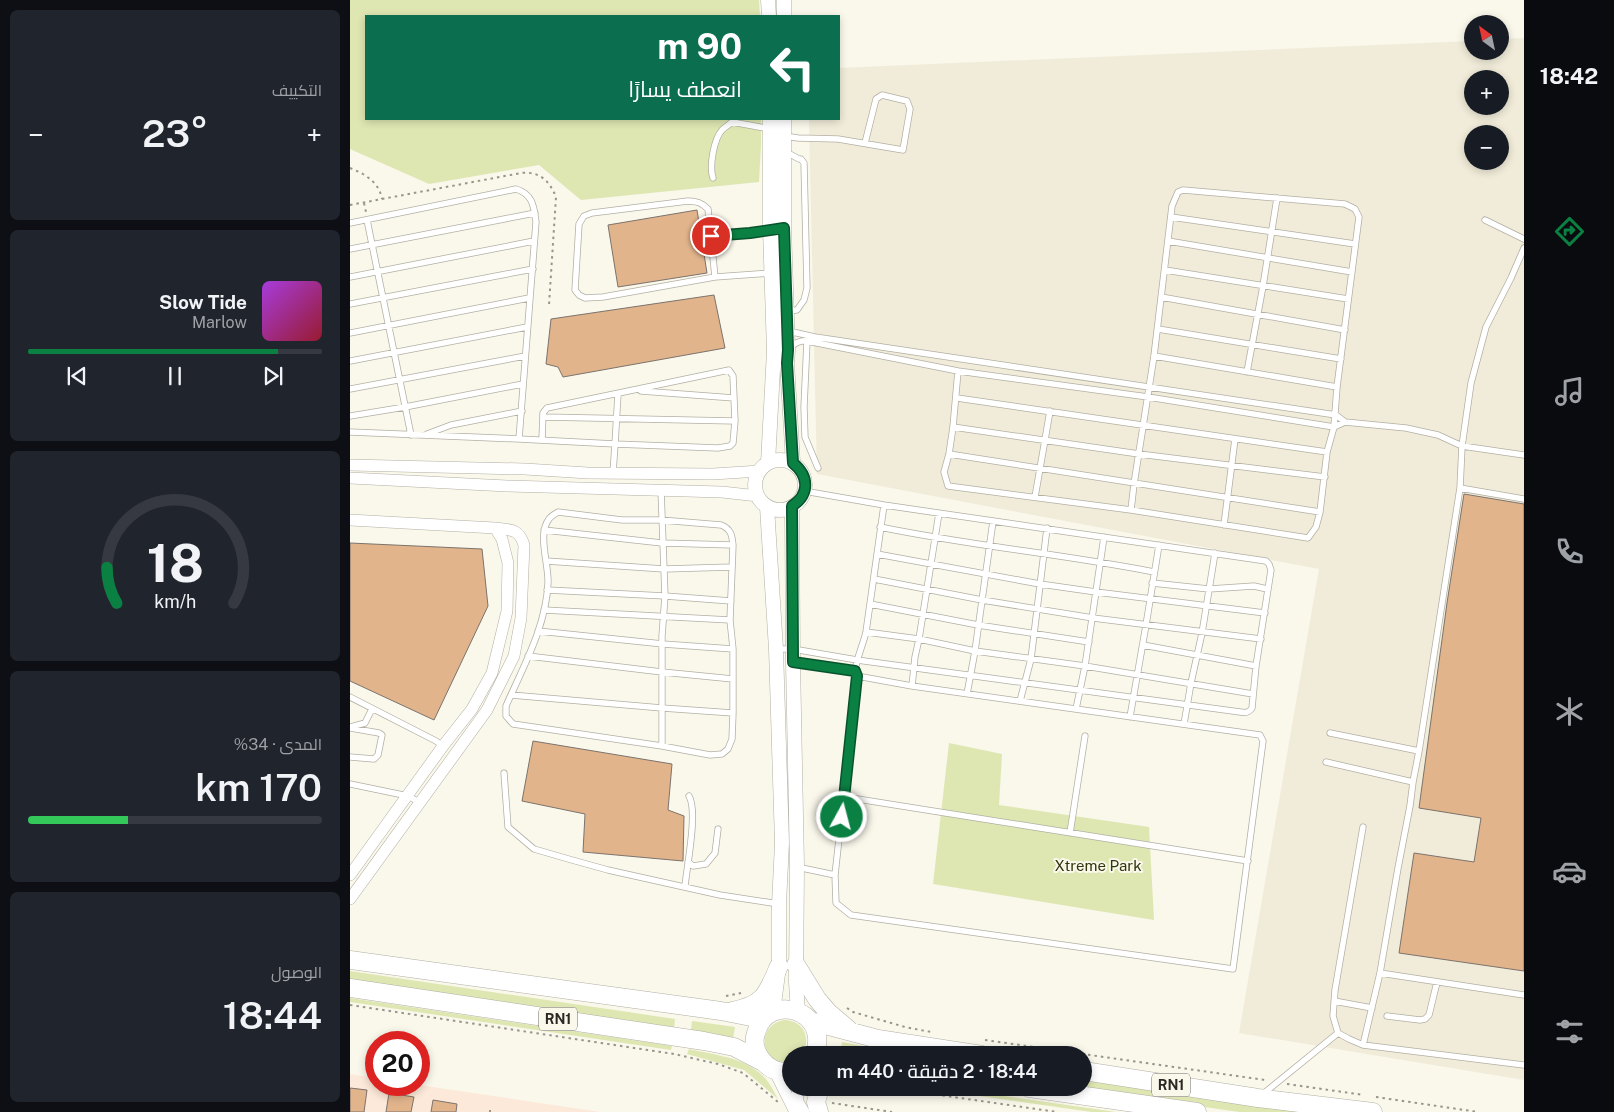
<!DOCTYPE html>
<html lang="ar">
<head>
<meta charset="utf-8">
<style>
	:root { --surface:#171b24; --page:#20242c; --text:#f1f3f6; --muted:#9ea1a6; --line:#363941; --accent:#0b8043 }
	body { margin:0; font-family:"Public Sans",Cairo,sans-serif; background:var(--page); color:var(--text); direction:rtl; height:100vh; display:flex; flex-direction:column; font-size:19px; white-space:nowrap }
	* { box-sizing:border-box; margin:0 }
	p { font-size:16px; color:var(--muted) }
	.icon { flex:none; width:28px; height:28px; fill:none; stroke:currentColor; stroke-width:2; stroke-linecap:round; stroke-linejoin:round }
	.map { position:relative; flex:1; overflow:hidden; direction:ltr }
	.drawer { display:flex; flex-direction:column; gap:10px; padding:10px; background:#0d0f14; width:350px }
	.drawer>* { flex:none }
	.banner { position:absolute; left:15px; top:15px; width:475px; height:105px; border-radius:0px; box-shadow:0 2px 8px #0003; direction:rtl; background:#0b6e4f; color:#fff; overflow:hidden }
	.needle { width:32px; rotate:327deg }
	.fabs { position:absolute; left:1114px; top:15px; display:grid; gap:10px }
	.fabs a { display:grid; place-items:center; width:45px; height:45px; border-radius:50%; background:var(--surface); box-shadow:0 2px 8px #0003; font-size:25px }
	.speed { position:absolute; left:15px; top:1031px; display:flex; gap:10px; font-size:25px; font-weight:700; text-align:center }
	.speed>* { display:grid; place-content:center; width:65px; height:65px; border-radius:50%; background:var(--surface); box-shadow:0 2px 8px #0003; line-height:1 }
	.speed .limit { border:8px solid #d22; background:#fff; color:#111 }
	.pin { position:absolute; display:grid; place-items:center; width:42px; height:42px; color:#fff; margin:-21px; border:2px solid #fff; border-radius:50%; box-shadow:0 1px 5px #0007 }
	.me { position:absolute; width:55px; margin:-28px; rotate:7deg; stroke-linejoin:round; filter:drop-shadow(0 0 4px #0008) }
	.turn { display:flex; align-items:center; gap:18px; height:105px; padding:0 15px; font-size:22px }
	.turn .icon { width:65px; height:65px; stroke-width:2.5 }
	.turn b { display:block; font-size:35px; line-height:42px }
	.big { font-size:38px; font-weight:600; line-height:1.1 }
	.drawer .widget { flex:1; display:flex; flex-direction:column; justify-content:center; gap:8px; min-width:0; padding:0 18px; border-radius:8px; background:var(--page) }
	.drawer .dial { align-items:center; gap:0 }
	.dial svg { height:130px; overflow:visible; fill:none; stroke:var(--line); stroke-width:7; stroke-linecap:round; text-anchor:middle }
	.dial text { fill:var(--text); stroke:none }
	.song { display:flex; align-items:center; gap:15px }
	.cover { width:60px; height:60px; border-radius:8px; background:linear-gradient(135deg,hsl(280 70% 55%),hsl(350 70% 35%)) }
	.played { height:5px; border-radius:2px; background:linear-gradient(90deg,var(--accent) 85%,var(--line) 85%) }
	.keys { display:flex; justify-content:space-around; direction:ltr }
	.heat { display:flex; justify-content:space-between; align-items:center; font-size:28px; direction:ltr }
	.charge { height:8px; border-radius:4px; background:linear-gradient(90deg,#34c759 34%,var(--line) 0) }
	.trip { position:absolute; left:432px; top:1046px; width:310px; height:50px; border-radius:25px; background:var(--surface); box-shadow:0 2px 8px #0003; font-weight:600; line-height:50px; text-align:center; direction:rtl }
	main { display:flex; flex:1; min-height:0 }
	.tab-bar { display:flex; flex-direction:column; width:90px; justify-content:space-around; align-items:center; background:#090b0e; color:var(--muted) }
	.tab-bar .icon { width:35px; height:35px }
	.tab-bar .current { color:var(--accent) }
	.tab-bar b { font-size:22px; color:var(--text) }
	.map>svg:first-child { display:block }
	.built { fill:#f1ecd9; fill-rule:evenodd }
	.education { fill:#fce9d9 }
	.green { fill:#dee7b2 }
	.building { fill:#e1b48c; stroke:#7c736c }
	.lines { fill:none; stroke-linecap:round; stroke-linejoin:round }
	.service-casing { stroke:#b2afa4; stroke-width:7 }
	.minor-casing { stroke:#b2afa4; stroke-width:12 }
	.tertiary-casing { stroke:#b2afa4; stroke-width:15 }
	.trunk-casing { stroke:#b2afa4; stroke-width:19 }
	.path { stroke:#97958c; stroke-width:2; stroke-dasharray:2.5 4; stroke-linecap:butt }
	.service { stroke:#fff; stroke-width:5.5 }
	.minor { stroke:#fff; stroke-width:11 }
	.tertiary { stroke:#fff; stroke-width:14 }
	.trunk { stroke:#fff; stroke-width:18 }
	.route-casing { stroke:#07532c; stroke-width:12 }
	.route { stroke:#0b8043; stroke-width:9 }
	.labels { text-anchor:middle; dominant-baseline:central; stroke-width:4; stroke-linejoin:round; paint-order:stroke }
	.shield { fill:#faf7eb; stroke:#686760; stroke-width:1 }
	.shield-label { font-size:14px; font-weight:bold; fill:#2a2924 }
	.park-label { font-size:15px; fill:#30350a; stroke:#faf7eb }
</style>
</head>
<body>
<main>
<nav class="tab-bar">
<b>18:42</b>
<svg class="icon current" aria-label="directions" viewBox="0 0 24 24"><path d="M12 3l9 9-9 9-9-9zM9 14v-3h6M13 9l2 2-2 2"/></svg>
<svg class="icon" aria-label="music" viewBox="0 0 24 24"><path d="M9 18V5l10-2v13"/><circle cx="6" cy="18" r="3"/><circle cx="16" cy="16" r="3"/></svg>
<svg class="icon" aria-label="phone" viewBox="0 0 24 24"><path d="M5 4h4l2 5-3 2q2 4 5 5l2-3 5 2v4C11 20 4 13 5 4z"/></svg>
<svg class="icon" aria-label="climate" viewBox="0 0 24 24"><path d="M12 3v18M4 7l16 10M4 17L20 7"/></svg>
<svg class="icon" aria-label="car" viewBox="0 0 24 24"><path d="M5 17H2v-5l4-1 3-4h7l3 4 3 1v5h-3M9 17h6M6 11h13"/><circle cx="7" cy="17" r="2"/><circle cx="17" cy="17" r="2"/></svg>
<svg class="icon" aria-label="filters" viewBox="0 0 24 24"><path d="M4 7h16M4 17h16"/><circle cx="9" cy="7" r="2"/><circle cx="15" cy="17" r="2"/></svg>
</nav>
<div class="map">
<svg width="1174" height="1112" viewBox="0 0 1174 1112">
	<rect width="100%" height="100%" fill="#faf7eb"/>
	<!-- built -->
	<path class="built" d="M1174,38V1080L889,1033L969,569L467,474L459,119H489V68L1122,41V51H1150V39ZM1122,79H1150V106H1122ZM1122,134H1150V161H1122Z"/>
	<!-- education -->
	<path class="education" d="M0,1074L26,1078V1085H69L250,1112H0Z"/>
	<!-- green -->
	<path class="green" d="M0,0H409L410,16H16V119H411V145L409,182L231,200L189,165L79,184L0,149Z
		M599,743L652,754L649,805L799,827L804,920L583,884Z
		M0,971L325,1019L324,1029L0,980Z
		M0,998L322,1046L321,1050L0,1002Z
		M434,1020C453,1020 463,1039 451,1055H441V1061C412,1068 403,1026 434,1020Z
		M342,1021L385,1027L383,1039L341,1031Z
		M492,1042L539,1051V1055H490Z
		M339,1049C365,1055 401,1058 418,1082C422,1087 425,1094 428,1099L394,1070L337,1054Z
		M734,1080L950,1112H889L724,1088H734Z
		M574,1088H599L766,1112H742Z"/>
	<!-- building -->
	<path class="building" d="M347,210L357,273L268,287L258,225Z
		M364,295L375,348L213,377L208,367L196,364L201,319Z
		M1114,494L1174,504V971L1049,953L1064,853L1124,862L1131,818L1069,808L1097,603Z
		M0,543L132,549L138,606L84,720L0,681Z
		M183,741L322,764L318,810L334,816L333,861L233,852L235,814L172,801Z
		M0,1088L17,1090L14,1112H0Z
		M39,1093L64,1097L61,1112H36Z
		M83,1100L107,1104L106,1112H81Z"/>
	<g class="lines">
		<defs>
			<path id="service" d="M434,136L448,138L488,139L553,150L560,109L557,101L532,95L526,99L515,143
				M436,152L449,159H451L454,163L457,288L454,300L447,310L436,311
				M363,178C359,166 364,139 372,130C375,127 379,125 382,122L420,129
				M338,201C347,201 352,203 358,209L365,277L253,297L235,298L229,295L225,290L229,224L234,216L242,213Z
				M821,217L1005,244
				M17,220L61,435
				M1135,220L1174,239
				M0,223L166,189C183,194 184,207 186,222L169,439L0,432
				M361,236L401,233L419,229
				M818,241L1002,272
				M1174,248L1161,278L1136,327L1121,383L1112,446L1174,455
				M0,249L185,213
				M815,270L998,299
				M0,277L184,241
				M365,277L421,273
				M811,297L995,330
				M0,304L183,269
				M808,329L991,359
				M438,331L465,337L986,415L995,422
				M0,333L179,298
				M457,341L454,407L455,437L468,468
				M440,348C445,343 450,340 457,341L608,371L798,397L984,427L995,422L1056,428L1088,435L1112,446L1110,488L1069,751L1063,782L1060,806L1048,868L1030,973L1013,1045L1174,1065
				M804,356L987,387
				M0,361L177,327
				M608,371L603,427L599,454L594,472L598,486L781,510L958,538L966,527L970,512L977,452L984,427L987,387L1009,217L1005,209L995,204L833,190L828,192L822,206L804,356L784,484L781,510
				M897,372L913,286L927,198
				M0,389L175,356
				M291,391L384,398
				M607,398L977,452
				M0,416L55,407L173,384
				M193,417L385,421
				M603,427L789,454L975,477
				M77,434L101,425L172,411
				M169,439L265,444L263,473
				M192,440L193,413L197,408L379,370L383,376L385,421L383,443L380,446L368,448L265,444L268,394
				M599,454L970,512
				M1110,488L1174,499
				M311,490L315,596L312,636V746
				M685,497L700,411
				M208,512L272,520H311L371,525C381,529 382,535 383,545L380,620L383,649V713L382,739L378,749L372,754L360,755L312,746L163,724L156,716V706C173,667 196,627 198,583C199,565 187,534 199,519C201,516 205,514 208,512Z
				M874,525L885,439
				M530,527C621,546 713,554 804,572
				M194,530L312,543L383,545
				M527,554L690,584L746,592L915,613
				M196,561L314,569L382,567
				M524,579L632,600L743,618L911,639
				M802,583L859,589L904,586L917,589
				M197,590L315,596L381,601
				M520,604L628,625L739,642
				M194,610L380,620
				M188,631L313,644L383,649
				M516,632L569,639L625,651L735,666L903,694
				M793,645L906,666
				M426,649H443L507,660L890,712C895,713 899,713 902,708L906,666L921,570L919,564L916,561L534,505L454,491
				M178,656L312,672L383,679
				M444,662L505,671L507,676L485,875L447,867
				M505,671C507,657 513,645 516,632L534,505
				M562,686L565,657L569,639L589,513
				M617,694L625,651L643,521
				M161,695L312,708L383,713
				M0,697L86,741L93,746
				M670,701L681,659L697,528
				M726,709L735,666L754,537
				M780,717L796,625L809,545
				M834,724L841,683L852,633L865,553
				M0,727L15,723L22,709
				M0,728L29,733L32,735L28,755L24,759L0,757
				M980,733L1069,751
				M976,762L1063,782
				M154,773L158,827L184,849L222,860L258,870L370,895L429,904
				M0,784L58,796L69,802
				M495,797L898,861
				M1013,827L985,990L983,1016L988,1033L999,1039L1013,1045
				M720,833L735,736
				M338,862L343,866L356,864L365,853L368,829
				M485,875L486,903L501,915L883,969L913,741L910,735L562,686L507,676
				M335,886C337,866 348,811 339,796
				M1030,973L1174,995
				M984,1001L1022,1008
				M1037,1016L1070,1020L1075,1019L1079,1015L1087,982
				M913,1094L988,1033"/>
			<path id="minor" d="M0,465L175,469L238,473L363,474L410,471
				M0,478L157,486L372,492L408,496
				M0,520L145,528C160,530 169,528 174,545L171,618L164,656L137,710L0,899
				M0,875L93,746L122,709L142,673L157,611L158,563L152,539L145,528
				M424,1070L445,1112
				M447,1088L448,1102L454,1112"/>
			<path id="tertiary" d="M418,0L419,16
				M434,16V0
				M434,119V228L438,350L437,363L443,463
				M405 485a25 25 0 1 1 50 0a25 25 0 1 1-50 0Z
				M418,463L424,351L420,229V119
				M417,507L426,649L432,843L429,904V966L423,1012
				M442,507L443,662L447,867L446,982L448,1012"/>
			<path id="trunk" d="M0,960L371,1011L401,1017L412,1021
				M446,965L467,999L478,1012L498,1029
				M0,988L354,1041L384,1047L413,1062
				M382,1011C414,1005 417,994 429,966
				M460,1021L528,1039L632,1055
				M734,1071L908,1098L1023,1112
				M441,1072C429,1073 418,1069 411,1059C405,1051 403,1042 406,1033C418,990 482,1011 464,1055
				M679,1088L847,1112
				M469,1112L466,1102L470,1088"/>
		</defs>
		<!-- service casing -->
		<use href="#service" class="service-casing"/>
		<!-- minor casing -->
		<use href="#minor" class="minor-casing"/>
		<!-- tertiary casing -->
		<use href="#tertiary" class="tertiary-casing"/>
		<!-- trunk casing -->
		<use href="#trunk" class="trunk-casing"/>
		<!-- path -->
		<path class="path" d="M0,168C15,174 29,182 32,199
			M14,203L16,212
			M0,205L171,173C189,171 199,180 206,197L199,305
			M376,996L391,993
			M0,1005L324,1054L368,1064L393,1073L428,1102
			M497,1008L503,1012L555,1027L581,1032
			M635,1040L915,1080
			M937,1084L1014,1095
			M541,1088L707,1112
			M1026,1097L1128,1112
			M482,1103L542,1112
			M140,1112V1110"/>
		<!-- service -->
		<use href="#service" class="service"/>
		<!-- minor -->
		<use href="#minor" class="minor"/>
		<!-- tertiary -->
		<use href="#tertiary" class="tertiary"/>
		<!-- trunk -->
		<use href="#trunk" class="trunk"/>
	</g>
	<g class="lines">
		<defs>
			<path id="route" d="M361,236L400,233L434,228L438,350L437,363L443,463C459,476 460,494 442,506L443,662L505,671L507,676L492,817"/>
		</defs>
		<!-- route casing -->
		<use href="#route" class="route-casing"/>
		<!-- route -->
		<use href="#route" class="route"/>
	</g>
	<g class="labels">
		<!-- shield labels -->
		<g class="shield">
			<rect x="189" y="1007.5" width="38" height="23" rx="4"/>
			<rect x="802" y="1073.5" width="38" height="23" rx="4"/>
		</g>
		<g class="shield-label">
			<text x="208" y="1019">RN1</text>
			<text x="821" y="1085">RN1</text>
		</g>
		<!-- park labels -->
		<g class="park-label">
			<text x="748" y="865">Xtreme Park</text>
		</g>
	</g>
</svg>
<div class="fabs">
<a><svg class="needle" viewBox="-14 -14 28 28"><path d="M0-13l5 13h-10z" fill="#e53935"/><path d="M0 13l5-13h-10z" fill="#9ea1a6"/></svg></a>
<a>+</a>
<a>−</a>
</div>
<div class="speed"><div class="limit">20</div></div>
<div class="pin" style="left:361px;top:236px;background:#d93025"><svg class="icon" aria-label="arrive" viewBox="0 0 24 24"><path d="M6 21V4h12l-3 4 3 4H6"/></svg></div>
<svg class="me" style="left:492px;top:817px" viewBox="-20 -20 40 40"><circle r="17" fill="#0b8043" stroke="#fff" stroke-width="3"/><path d="M0-11L8 9 0 5-8 9z" fill="#fff"/></svg>
<div class="trip">18:44 · 2 دقيقة · 440 m</div>
<div class="banner">
<div class="turn"><svg class="icon" aria-label="left" viewBox="0 0 24 24"><path d="M17 20v-9H6M10 6l-5 5 5 5"/></svg><div><b>90 m</b>انعطف يسارًا</div></div>
</div>
</div>
<section class="drawer">
<div class="widget"><p>التكييف</p>
<div class="heat"><a>−</a><b class="big">23°</b><a>+</a></div>
</div>
<div class="widget">
<div class="song"><i class="cover"></i><div><b>Slow Tide</b><p>Marlow</p></div></div>
<div class="played"></div>
<div class="keys"><svg class="icon" aria-label="previous" viewBox="0 0 24 24"><path d="M18 5L8 12l10 7zM5 5v14"/></svg><svg class="icon" aria-label="pause" viewBox="0 0 24 24"><path d="M8 5v14M16 5v14"/></svg><svg class="icon" aria-label="next" viewBox="0 0 24 24"><path d="M6 5l10 7-10 7zM19 5v14"/></svg></div>
</div>
<div class="widget dial"><svg viewBox="0 0 100 80">
<path d="M14 69A42 42 0 1 1 86 69"/>
<path d="M14 69A42 42 0 0 1 8 47" stroke="#0b8043"/>
<text x="50" y="56" font-size="32" font-weight="700">18</text>
<text x="50" y="72" font-size="11">km/h</text>
</svg></div>
<div class="widget"><p>المدى · 34%</p><b class="big">170 km</b><div class="charge"></div></div>
<div class="widget"><p>الوصول</p><b class="big">18:44</b></div>
</section>
</main>
</body>
</html>
